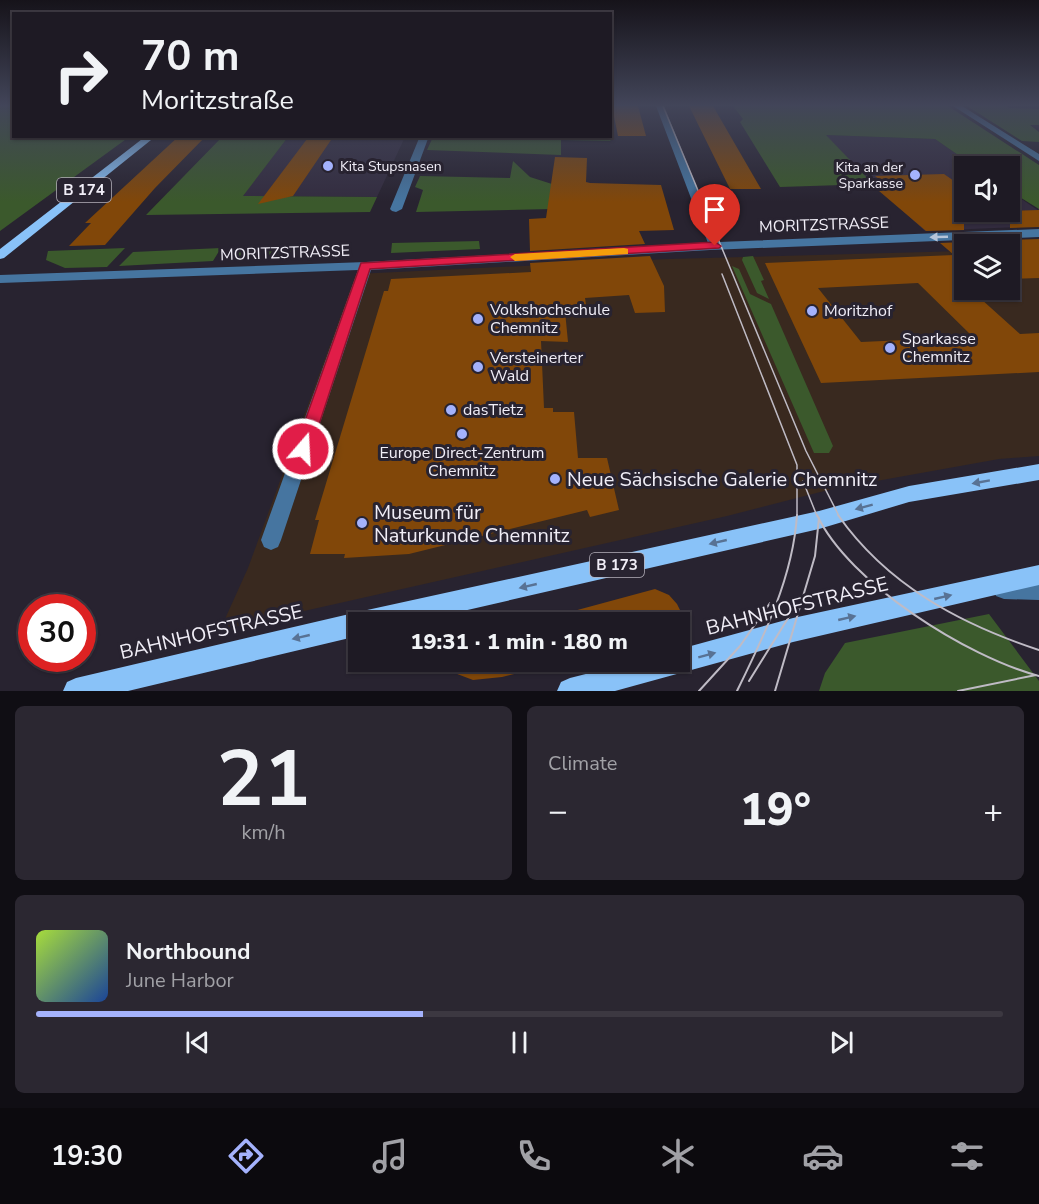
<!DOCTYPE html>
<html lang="en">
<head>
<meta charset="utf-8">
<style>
	:root { --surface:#1e1a24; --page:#2b2731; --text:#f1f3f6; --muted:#a1a1a6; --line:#3c3841; --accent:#a4b2fc }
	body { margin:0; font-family:"Nunito Sans",sans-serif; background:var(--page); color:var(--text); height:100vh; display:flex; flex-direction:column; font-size:22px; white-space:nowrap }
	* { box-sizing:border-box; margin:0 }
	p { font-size:20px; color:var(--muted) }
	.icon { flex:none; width:33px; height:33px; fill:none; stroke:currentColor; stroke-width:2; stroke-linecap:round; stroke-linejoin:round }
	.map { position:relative; height:691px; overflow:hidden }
	.details { display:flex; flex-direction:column; gap:15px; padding:15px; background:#100e14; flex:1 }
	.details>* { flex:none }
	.guide { position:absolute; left:12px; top:12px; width:600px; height:126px; border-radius:0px; box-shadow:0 2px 4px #0004,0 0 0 2px var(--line); background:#1e1a24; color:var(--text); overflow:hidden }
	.tools { position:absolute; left:954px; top:156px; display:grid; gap:12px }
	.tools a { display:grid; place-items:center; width:66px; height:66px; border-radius:0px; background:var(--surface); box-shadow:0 2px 4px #0004,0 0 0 2px var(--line); font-size:30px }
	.speed { position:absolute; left:18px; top:594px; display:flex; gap:12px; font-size:30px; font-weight:700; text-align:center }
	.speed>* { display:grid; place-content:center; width:78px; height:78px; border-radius:50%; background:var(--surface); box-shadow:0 2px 4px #0004,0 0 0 2px var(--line); line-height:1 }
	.speed .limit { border:9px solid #d22; background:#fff; color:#111 }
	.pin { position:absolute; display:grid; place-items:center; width:51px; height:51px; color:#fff; margin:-62px -26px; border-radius:50% 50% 50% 0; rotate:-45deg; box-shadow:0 0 6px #0007 }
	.pin .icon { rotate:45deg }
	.me { position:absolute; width:66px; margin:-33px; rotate:19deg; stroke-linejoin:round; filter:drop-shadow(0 0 4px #0008) }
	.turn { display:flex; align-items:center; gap:21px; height:126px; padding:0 30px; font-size:27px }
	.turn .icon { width:78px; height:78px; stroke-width:2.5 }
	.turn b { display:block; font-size:42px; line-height:51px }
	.big { font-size:45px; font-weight:800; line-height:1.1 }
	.details .card { flex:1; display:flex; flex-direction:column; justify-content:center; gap:9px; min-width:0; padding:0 21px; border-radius:9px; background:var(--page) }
	.details .dial { align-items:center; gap:0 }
	.dial b { font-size:78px; line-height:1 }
	.song { display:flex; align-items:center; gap:18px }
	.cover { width:72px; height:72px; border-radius:9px; background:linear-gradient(135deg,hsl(80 70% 55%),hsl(220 70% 35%)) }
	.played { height:6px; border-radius:3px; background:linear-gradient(90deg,var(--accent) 40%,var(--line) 40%) }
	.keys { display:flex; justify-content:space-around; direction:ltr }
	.heat { display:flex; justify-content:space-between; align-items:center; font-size:33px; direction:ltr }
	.details .tiles { flex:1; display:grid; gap:15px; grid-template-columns:1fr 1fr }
	.card:last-child { grid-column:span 2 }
	.trip { position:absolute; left:348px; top:612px; width:342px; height:60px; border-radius:0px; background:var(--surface); box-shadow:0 2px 4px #0004,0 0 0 2px var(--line); font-weight:800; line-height:60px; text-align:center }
	.menu { display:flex; height:96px; justify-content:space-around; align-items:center; background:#0c0a0e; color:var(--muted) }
	.menu .icon { width:42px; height:42px }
	.menu .selected { color:var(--accent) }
	.menu b { font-size:27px; color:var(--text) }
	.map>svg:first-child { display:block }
	.commercial { fill:#39291f }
	.built { fill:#332c3f }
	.green { fill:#3b592c }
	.building { fill:#814709; fill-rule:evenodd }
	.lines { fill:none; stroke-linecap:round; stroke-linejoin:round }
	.minor { fill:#4675a0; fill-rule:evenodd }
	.major { fill:#89c2f8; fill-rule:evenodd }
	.tram-far1 { stroke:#bfbbc5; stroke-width:1.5 }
	.tram { stroke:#bfbbc5; stroke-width:2 }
	.oneway { fill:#b5c4d9 }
	.oneway2 { fill:#587294 }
	.route { fill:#e11d48; stroke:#92132f; stroke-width:1.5 }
	.slow { fill:#f59e0b }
	.poi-dot { fill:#a4b2fc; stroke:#282330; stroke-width:2 }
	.labels { text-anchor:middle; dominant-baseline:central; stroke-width:6; stroke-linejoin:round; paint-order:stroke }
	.far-poi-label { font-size:14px; fill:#f1eef7; stroke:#282330; text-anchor:start }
	.shield { fill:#282330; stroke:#b5b1bb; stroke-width:1.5 }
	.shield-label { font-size:15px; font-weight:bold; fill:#f1eef7 }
	.street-label { font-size:16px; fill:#f1eef7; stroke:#282330 }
	.poi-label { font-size:16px; fill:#f1eef7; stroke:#282330; text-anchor:start }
	.near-poi-label { font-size:20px; fill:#f1eef7; stroke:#282330; text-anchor:start }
	.near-street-label { font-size:20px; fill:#f1eef7; stroke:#282330 }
</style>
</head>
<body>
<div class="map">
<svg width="1039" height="691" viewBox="0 0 1039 691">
	<rect width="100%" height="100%" fill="#282330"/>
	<!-- commercial -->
	<path class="commercial" d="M1039,249V456L999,459L832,489L727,516L220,630L248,568L356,274L669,259L964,251V290H1010V250Z"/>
	<!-- built -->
	<path class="built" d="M825,135L935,139L974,166H964V212H1010V191L1039,211V226L925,231L873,184Z
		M288,137H405L377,197L242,196Z"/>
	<!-- green -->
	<path class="green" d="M0,106H13L14,136L129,137L0,231Z
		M733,106H948L1039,165V209L1010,191V166H974L935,139L826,135L873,184L780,187L740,122L743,119Z
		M967,106H1007L1010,108L1039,109V125H1030L1039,132V142L1022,141Z
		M222,137H288L243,196L377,197L370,212L146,215Z
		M607,137L611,141L561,140V155L427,150L433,137Z
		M513,161L530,177L552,184V209L416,212L423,190L415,187L420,176L510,178Z
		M479,241L480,249L391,253L392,243Z
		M345,245L343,255L287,257L291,246Z
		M285,246L281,258L224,260L231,248Z
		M125,248L107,267L65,268L46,260L48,251Z
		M221,248L213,261L119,266L133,252Z
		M753,256L764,280L761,281L769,299L757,293L742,260L743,257Z
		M732,266L739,269L750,294L771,304L833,446L829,453H814Z
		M989,614L1039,681V691H819L825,673L845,643Z"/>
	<!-- building -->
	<path class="building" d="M612,106H638L646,136H618Z
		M689,106H713L761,189H730Z
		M179,136H206L155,188L105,245L69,246L91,223H85Z
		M307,139L331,140L293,196L258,204Z
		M555,157L587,158L586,182L590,183L661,185L674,230L639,231L645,244L530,251L529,219L546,218Z
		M944,174L964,188V230L926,231L872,185L885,184L875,176Z
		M1039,210V227L1010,228V211Z
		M1039,239V278L1010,279V240Z
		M964,242V281H962L964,290H971L1020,334L1039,333V372L821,383L765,263L954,255L940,243ZM918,283L973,337L861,342L818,288Z
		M650,256L664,286L665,312L635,313L629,295L585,298L587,311H565L568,342L541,341L544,408H553V412H574L578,458H607L619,510L590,517L587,510L409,554L344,558L345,554H310L319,520H315L384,291H388L391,279L531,272L530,263Z
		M655,589L669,595L677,604L680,610V627V622H533Z
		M447,662H564L502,677L473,680L444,669Z"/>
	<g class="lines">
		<!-- minor -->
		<path class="minor" d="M656,106H664L719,242L1039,229V237L710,250L371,270L281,540L278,547L271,550L264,547L261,540L358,270L0,283V275L366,262L708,243Z
			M953,106H962L1039,154V161Z
			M420,136H429L402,209L396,212L392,211L390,209Z
			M1004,577L1039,578V600L1004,599L996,596L993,588L996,580Z"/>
		<!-- major -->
		<path class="major" d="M146,136H156L4,258L0,259V249Z
			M1039,464V480L909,502L819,529L415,622H358V636L128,691H63L67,682L76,678L358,612L819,511L909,486Z
			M1039,565V585L793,642L615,691H557L561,682L570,678L633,662H680V649L793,618Z"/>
		<!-- tram-far1 -->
		<path class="tram-far1" d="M663,106L806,451L839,516
			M722,274L797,465V516
			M803,481L817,516"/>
		<!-- tram -->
		<path class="tram" d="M817,515C849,583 967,657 1039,676
			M838,515C887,585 960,624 1039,650
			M749,681L795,607
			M699,691L740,646L770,603
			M737,691C764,636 793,577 797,515
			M775,691L815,556L819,518
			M958,691L1036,675"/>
	</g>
	<!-- one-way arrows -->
	<defs><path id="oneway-solid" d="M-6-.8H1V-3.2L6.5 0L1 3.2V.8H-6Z" transform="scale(1.5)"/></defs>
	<use class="oneway" href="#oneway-solid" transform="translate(939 237) rotate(178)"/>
	<g class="oneway2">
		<use href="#oneway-solid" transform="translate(981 482) rotate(170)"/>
		<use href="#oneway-solid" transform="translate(864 507) rotate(165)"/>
		<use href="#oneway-solid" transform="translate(718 542) rotate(167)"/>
		<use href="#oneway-solid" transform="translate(528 586) rotate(167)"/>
		<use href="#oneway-solid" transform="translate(943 597) rotate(-13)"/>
		<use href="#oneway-solid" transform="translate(847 618) rotate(-13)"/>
		<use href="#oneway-solid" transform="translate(301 637) rotate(167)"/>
		<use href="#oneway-solid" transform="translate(707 655) rotate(-15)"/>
	</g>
	<!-- sky -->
	<linearGradient id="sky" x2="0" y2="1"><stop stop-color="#16131a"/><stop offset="0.52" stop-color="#424559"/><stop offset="1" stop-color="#424559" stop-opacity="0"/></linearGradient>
	<rect width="1039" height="202" fill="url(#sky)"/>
	<!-- route -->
	<path class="route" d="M715,242L721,246L719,248L370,269L311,449L308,454L303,456L297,454L295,449L361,263Z"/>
	<!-- slow -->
	<path class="slow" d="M624,248L628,249V254L515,261L510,257L515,254Z"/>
	<!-- markers -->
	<g class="poi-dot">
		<circle cx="328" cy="166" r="6"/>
		<circle cx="915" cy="175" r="6"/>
		<circle cx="812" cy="311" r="6"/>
		<circle cx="478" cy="319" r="6"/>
		<circle cx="890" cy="348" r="6"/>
		<circle cx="478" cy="367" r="6"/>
		<circle cx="451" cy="410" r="6"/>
		<circle cx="462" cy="434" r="6"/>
		<circle cx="555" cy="479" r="6"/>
		<circle cx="362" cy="523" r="6"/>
	</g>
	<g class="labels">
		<!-- far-poi labels -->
		<g class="far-poi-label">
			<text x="340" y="166">Kita Stupsnasen</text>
			<text x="903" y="167" text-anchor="end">Kita an der<tspan x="903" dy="16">Sparkasse</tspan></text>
		</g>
		<!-- shield labels -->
		<g class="shield">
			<rect x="57" y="178" width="54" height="24" rx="4.5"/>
			<rect x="590" y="553" width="54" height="24" rx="4.5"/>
		</g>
		<g class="shield-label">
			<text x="84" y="190">B 174</text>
			<text x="617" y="565">B 173</text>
		</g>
		<!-- street labels -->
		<g class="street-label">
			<text transform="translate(824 225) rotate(-2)">MORITZSTRASSE</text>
			<text transform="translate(285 253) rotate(-2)">MORITZSTRASSE</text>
		</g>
		<!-- poi labels -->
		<g class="poi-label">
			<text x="490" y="310">Volkshochschule<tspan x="490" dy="18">Chemnitz</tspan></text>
			<text x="824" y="311">Moritzhof</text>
			<text x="902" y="339">Sparkasse<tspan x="902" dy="18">Chemnitz</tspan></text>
			<text x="490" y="358">Versteinerter<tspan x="490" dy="18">Wald</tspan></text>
			<text x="463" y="410">dasTietz</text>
			<text x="462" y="453" text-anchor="middle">Europe Direct-Zentrum<tspan x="462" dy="18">Chemnitz</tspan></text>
		</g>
		<!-- near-poi labels -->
		<g class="near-poi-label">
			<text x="567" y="479">Neue Sächsische Galerie Chemnitz</text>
			<text x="374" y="512">Museum für<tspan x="374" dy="23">Naturkunde Chemnitz</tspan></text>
		</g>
		<!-- near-street labels -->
		<g class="near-street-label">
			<text transform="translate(797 606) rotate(-14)">BAHNHOFSTRASSE</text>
			<text transform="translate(211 632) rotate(-13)">BAHNHOFSTRASSE</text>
		</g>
	</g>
</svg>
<div class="tools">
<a><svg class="icon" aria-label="sound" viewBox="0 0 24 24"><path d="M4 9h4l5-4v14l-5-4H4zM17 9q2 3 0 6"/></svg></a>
<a><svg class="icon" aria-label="layers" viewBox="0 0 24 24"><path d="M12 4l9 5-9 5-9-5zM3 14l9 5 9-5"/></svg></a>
</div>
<div class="speed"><div class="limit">30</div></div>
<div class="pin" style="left:715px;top:246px;background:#d93025"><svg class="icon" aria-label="arrive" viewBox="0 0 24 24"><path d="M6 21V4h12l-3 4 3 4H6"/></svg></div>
<svg class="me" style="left:303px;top:449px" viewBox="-20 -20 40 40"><circle r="17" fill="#e11d48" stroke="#fff" stroke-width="3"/><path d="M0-11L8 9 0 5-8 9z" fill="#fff"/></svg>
<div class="trip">19:31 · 1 min · 180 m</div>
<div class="guide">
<div class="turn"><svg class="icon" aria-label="right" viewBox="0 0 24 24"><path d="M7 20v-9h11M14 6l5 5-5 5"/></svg><div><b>70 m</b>Moritzstraße</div></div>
</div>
</div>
<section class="details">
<div class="tiles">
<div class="card dial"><b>21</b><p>km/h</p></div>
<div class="card"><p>Climate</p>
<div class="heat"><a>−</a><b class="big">19°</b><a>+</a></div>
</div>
<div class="card">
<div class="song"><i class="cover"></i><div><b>Northbound</b><p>June Harbor</p></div></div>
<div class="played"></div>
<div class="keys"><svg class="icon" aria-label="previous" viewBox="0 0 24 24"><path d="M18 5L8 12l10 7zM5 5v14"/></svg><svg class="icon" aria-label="pause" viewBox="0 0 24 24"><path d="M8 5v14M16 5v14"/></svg><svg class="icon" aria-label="next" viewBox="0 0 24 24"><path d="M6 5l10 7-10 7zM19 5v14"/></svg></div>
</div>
</div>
</section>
<nav class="menu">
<b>19:30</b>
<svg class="icon selected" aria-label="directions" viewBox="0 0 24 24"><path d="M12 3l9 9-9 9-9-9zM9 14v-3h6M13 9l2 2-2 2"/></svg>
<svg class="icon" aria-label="music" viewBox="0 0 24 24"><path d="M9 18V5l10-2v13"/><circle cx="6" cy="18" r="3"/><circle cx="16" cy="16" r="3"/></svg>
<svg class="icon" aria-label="phone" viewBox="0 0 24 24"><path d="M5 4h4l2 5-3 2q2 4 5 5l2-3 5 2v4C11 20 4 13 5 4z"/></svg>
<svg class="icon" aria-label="climate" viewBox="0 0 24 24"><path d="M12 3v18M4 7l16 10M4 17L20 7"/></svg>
<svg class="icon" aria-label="car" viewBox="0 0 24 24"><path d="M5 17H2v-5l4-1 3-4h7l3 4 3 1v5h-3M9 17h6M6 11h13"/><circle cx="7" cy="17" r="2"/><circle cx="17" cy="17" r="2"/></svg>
<svg class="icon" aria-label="filters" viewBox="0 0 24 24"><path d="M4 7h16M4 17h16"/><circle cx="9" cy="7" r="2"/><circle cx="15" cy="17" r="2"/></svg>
</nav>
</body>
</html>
